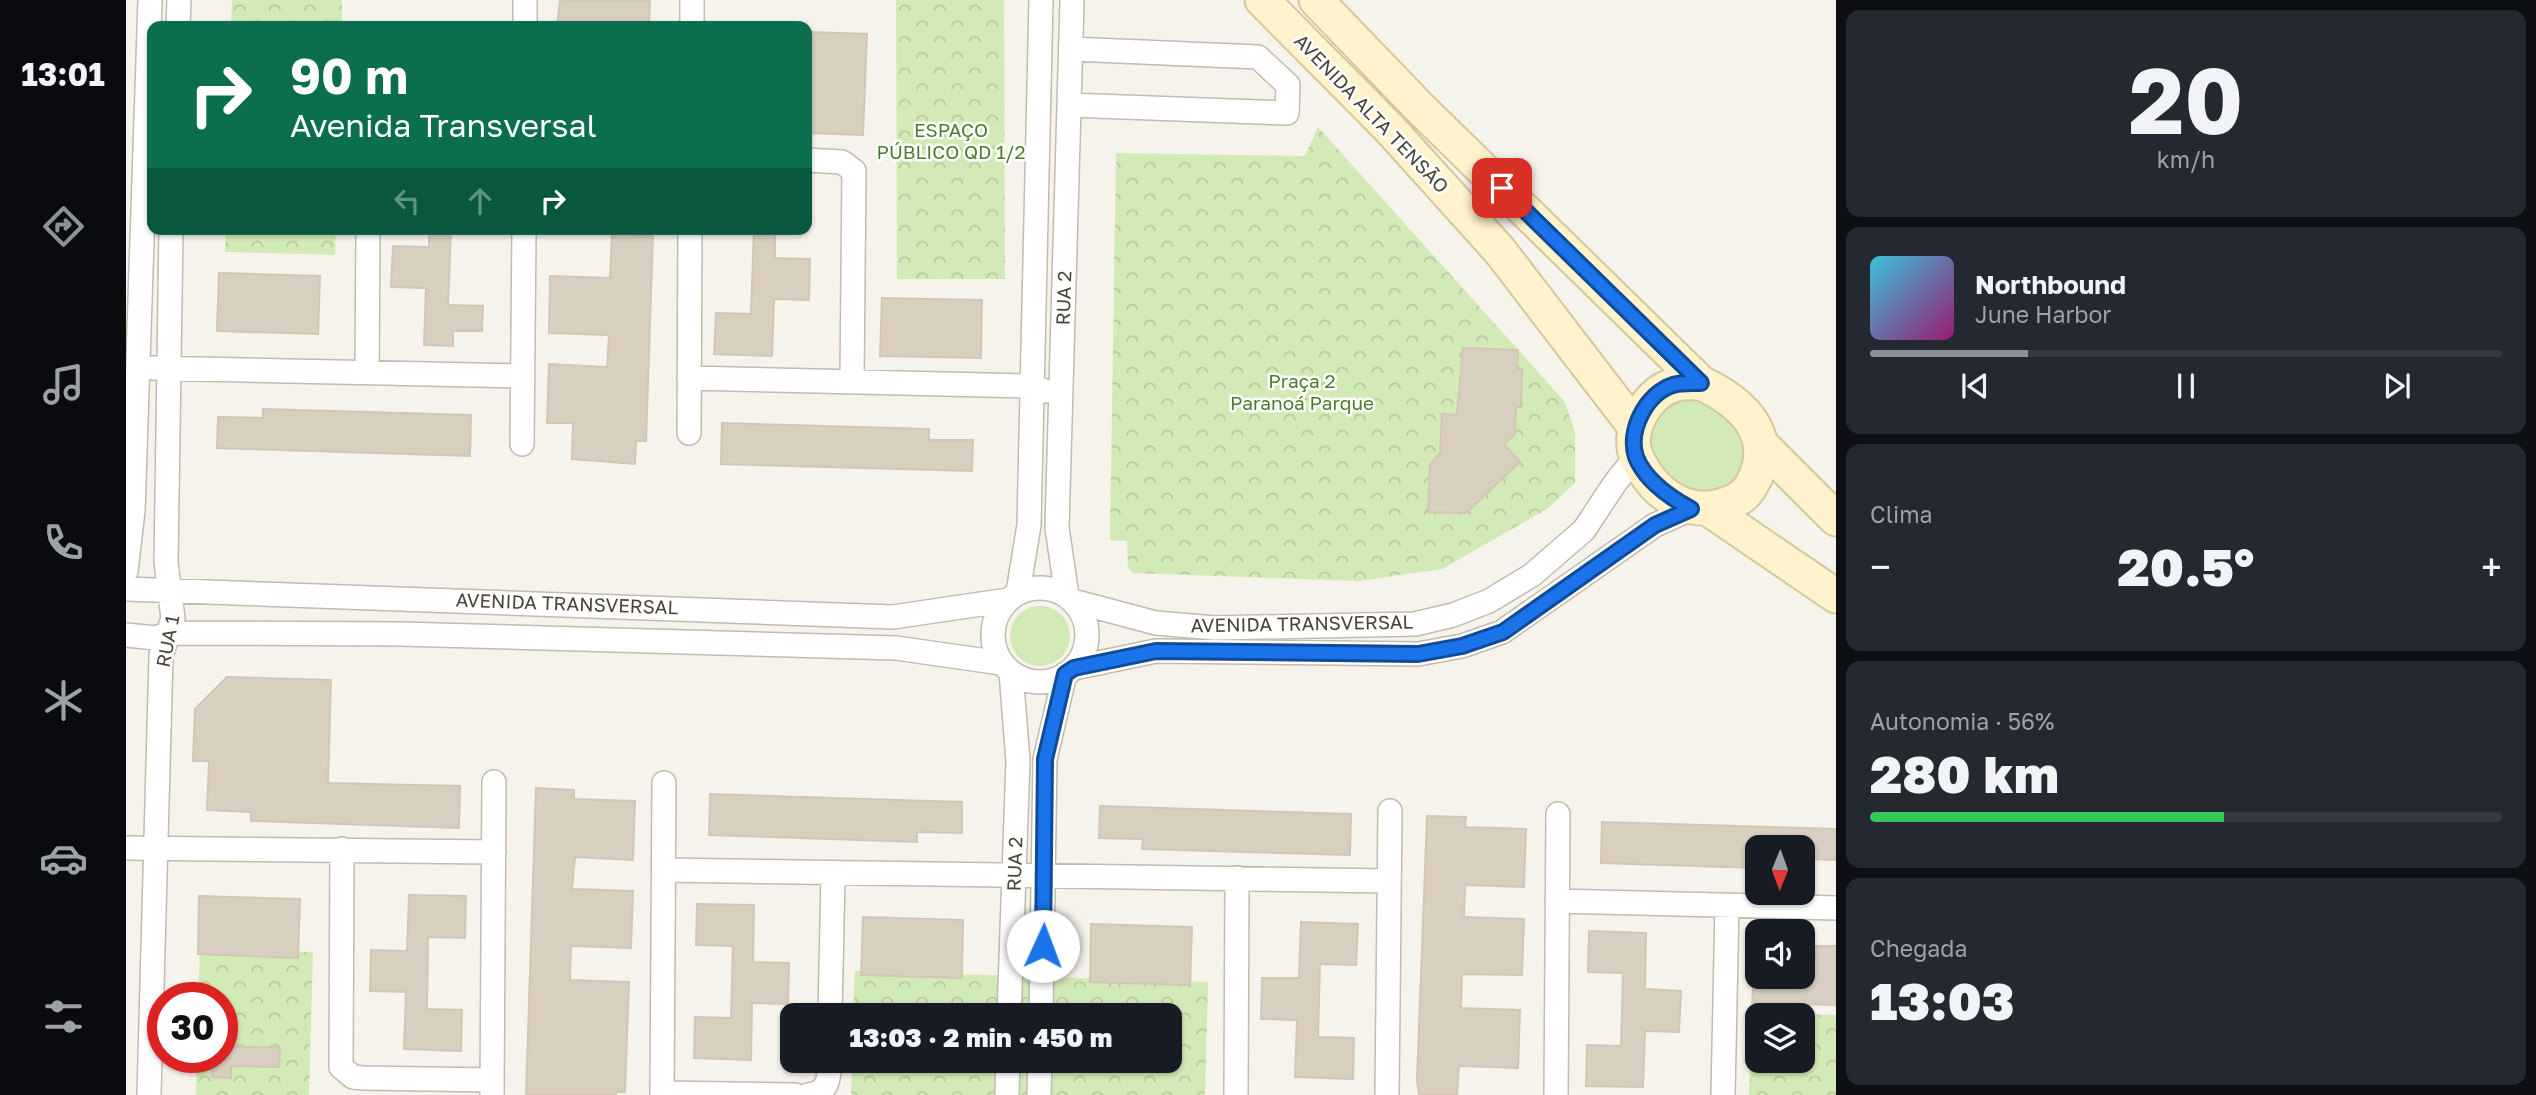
<!DOCTYPE html>
<html lang="pt">
<head>
<meta charset="utf-8">
<style>
	:root { --surface:#171b24; --page:#242831; --text:#f1f3f6; --muted:#9ea1a6; --line:#363941; --accent:#8c9099 }
	body { margin:0; font-family:"Golos Text",sans-serif; background:var(--page); color:var(--text); height:100vh; display:flex; flex-direction:column; font-size:26px; white-space:nowrap }
	* { box-sizing:border-box; margin:0 }
	p { font-size:23px; color:var(--muted) }
	.icon { flex:none; width:38px; height:38px; fill:none; stroke:currentColor; stroke-width:2; stroke-linecap:round; stroke-linejoin:round }
	.map { position:relative; flex:1; overflow:hidden }
	.drawer { display:flex; flex-direction:column; gap:10px; padding:10px; background:#0d0f14; width:700px }
	.drawer>* { flex:none }
	.banner { position:absolute; left:21px; top:21px; width:665px; height:214px; border-radius:14px; box-shadow:0 2px 5px #0004; background:#0b6e4f; color:#fff; overflow:hidden }
	.needle { width:46px; rotate:181deg }
	.buttons { position:absolute; left:1619px; top:835px; display:grid; gap:14px }
	.buttons a { display:grid; place-items:center; width:70px; height:70px; border-radius:14px; background:var(--surface); box-shadow:0 2px 5px #0004; font-size:35px }
	.speed { position:absolute; left:21px; top:982px; display:flex; gap:14px; font-size:35px; font-weight:700; text-align:center }
	.speed>* { display:grid; place-content:center; width:91px; height:91px; border-radius:50%; background:var(--surface); box-shadow:0 2px 5px #0004; line-height:1 }
	.speed .limit { border:10px solid #d22; background:#fff; color:#111 }
	.pin { position:absolute; display:grid; place-items:center; width:60px; height:60px; color:#fff; margin:-30px; border-radius:14px; box-shadow:0 4px 10px #0006 }
	.me { position:absolute; width:77px; margin:-38px; rotate:2deg; stroke-linejoin:round; filter:drop-shadow(0 0 5px #0008) }
	.turn { display:flex; align-items:center; gap:24px; height:147px; padding:0 28px; font-size:32px }
	.turn .icon { width:91px; height:91px; stroke-width:2.5 }
	.turn b { display:block; font-size:49px; line-height:60px }
	.lanes { display:flex; align-items:center; height:66px; padding:0 28px; background:#0003; justify-content:center; gap:35px; direction:ltr }
	.lanes .off { opacity:.35 }
	.big { font-size:52px; font-weight:800; line-height:1.1 }
	.drawer .widget { flex:1; display:flex; flex-direction:column; justify-content:center; gap:10px; min-width:0; padding:0 24px; border-radius:14px; background:var(--page) }
	.drawer .dial { align-items:center; gap:0 }
	.dial b { font-size:91px; line-height:1 }
	.song { display:flex; align-items:center; gap:21px }
	.cover { width:84px; height:84px; border-radius:10px; background:linear-gradient(135deg,hsl(190 70% 55%),hsl(320 70% 35%)) }
	.played { height:7px; border-radius:4px; background:linear-gradient(90deg,var(--accent) 25%,var(--line) 25%) }
	.keys { display:flex; justify-content:space-around; direction:ltr }
	.heat { display:flex; justify-content:space-between; align-items:center; font-size:38px; direction:ltr }
	.charge { height:10px; border-radius:5px; background:linear-gradient(90deg,#34c759 56%,var(--line) 0) }
	.trip { position:absolute; left:654px; top:1003px; width:402px; height:70px; border-radius:14px; background:var(--surface); box-shadow:0 2px 5px #0004; font-weight:800; line-height:70px; text-align:center }
	main { display:flex; flex:1; min-height:0 }
	.menu { display:flex; flex-direction:column; width:126px; justify-content:space-around; align-items:center; background:#090b0e; color:var(--muted) }
	.menu .icon { width:49px; height:49px }
	.menu .active { color:var(--accent) }
	.menu b { font-size:32px; color:var(--text) }
	.map>svg:first-child { display:block }
	.grass { fill:#d2eab5 }
	.park { fill:url(#park-crowns); fill-rule:evenodd }
	.building { fill:#d8cfc1; stroke:#d3c7b4; stroke-width:2 }
	.lines { fill:none; stroke-linecap:round; stroke-linejoin:round }
	.street-casing { stroke:#c2bbae; stroke-width:26 }
	.secondary-casing { stroke:#d6c79b; stroke-width:37 }
	.street { stroke:#fff; stroke-width:23 }
	.secondary { stroke:#fff3cd; stroke-width:33 }
	.route-casing { stroke:#114b97; stroke-width:18 }
	.route { stroke:#1a73e8; stroke-width:12 }
	.labels { text-anchor:middle; dominant-baseline:central; stroke-width:5; stroke-linejoin:round; paint-order:stroke }
	.street-label { font-size:19px; fill:#4b4439; stroke:#fff }
	.park-label { font-size:19px; fill:#4a7f2a; stroke:#fff }
</style>
</head>
<body>
<main>
<nav class="menu">
<b>13:01</b>
<svg class="icon active" aria-label="directions" viewBox="0 0 24 24"><path d="M12 3l9 9-9 9-9-9zM9 14v-3h6M13 9l2 2-2 2"/></svg>
<svg class="icon" aria-label="music" viewBox="0 0 24 24"><path d="M9 18V5l10-2v13"/><circle cx="6" cy="18" r="3"/><circle cx="16" cy="16" r="3"/></svg>
<svg class="icon" aria-label="phone" viewBox="0 0 24 24"><path d="M5 4h4l2 5-3 2q2 4 5 5l2-3 5 2v4C11 20 4 13 5 4z"/></svg>
<svg class="icon" aria-label="climate" viewBox="0 0 24 24"><path d="M12 3v18M4 7l16 10M4 17L20 7"/></svg>
<svg class="icon" aria-label="car" viewBox="0 0 24 24"><path d="M5 17H2v-5l4-1 3-4h7l3 4 3 1v5h-3M9 17h6M6 11h13"/><circle cx="7" cy="17" r="2"/><circle cx="17" cy="17" r="2"/></svg>
<svg class="icon" aria-label="filters" viewBox="0 0 24 24"><path d="M4 7h16M4 17h16"/><circle cx="9" cy="7" r="2"/><circle cx="15" cy="17" r="2"/></svg>
</nav>
<div class="map">
<svg width="1710" height="1095" viewBox="0 0 1710 1095">
	<defs>
		<pattern id="park-crowns" width="20" height="18" patternUnits="userSpaceOnUse" patternTransform="scale(1.75)"><rect width="20" height="18" fill="#d2eab5"/><path d="M2 6a3 3 0 1 1 6 0M12 15a3 3 0 1 1 6 0" fill="none" stroke="#b6ca9c"/></pattern>
	</defs>
	<rect width="100%" height="100%" fill="#f6f3ec"/>
	<!-- grass -->
	<path class="grass" d="M1553,400C1560,400 1569,399 1576,401C1605,408 1618,441 1619,467L1600,493L1553,492L1521,449L1528,412Z
		M884 636a30 30 0 1 1 60 0a30 30 0 1 1-60 0Z"/>
	<!-- park -->
	<path class="park" d="M106,0H216V26H105Z
		M770,0H878L879,279H771Z
		M1192,127L1439,402L1449,432V483L1421,509L1316,569L1233,581L1007,573L1002,568L1001,541L984,540L990,153L1179,156Z
		M100,229H210L209,255L99,252Z
		M74,949L187,952L183,1095H70L71,1057H96V998L72,997Z
		M729,971L1082,982L1079,1095H725L726,1061L1045,1060V1015H727Z
		M1626,1013L1710,1015V1095H1623ZM1631,1015H1676V1060H1631Z"/>
	<!-- building -->
	<path class="building" d="M434,0H524L523,26H431Z
		M683,32L741,34L737,135L681,133Z
		M303,229H325L322,305L357,306L356,331H327V346L298,345L300,288L265,287L267,246L303,247Z
		M628,229H649V258L684,259L683,300L648,299L646,356L588,354L590,313L625,314Z
		M486,234L527,235L520,441H510L509,464L446,459L447,423H421L423,364L481,367L483,335L423,333L424,276L484,278Z
		M93,273L194,276L192,334L91,331Z
		M756,298L856,300L855,358L754,356Z
		M1337,348L1392,350L1391,369H1396L1395,407H1390L1389,434L1378,444L1394,462L1340,513L1302,512L1304,465L1314,453L1316,414L1331,415Z
		M137,409L345,415L344,456L91,448L92,417L137,418Z
		M596,423L803,429V440H847L846,471L595,464Z
		M101,677L205,680L202,783L334,786L333,828L125,821V812L81,810L83,761H67L69,709Z
		M410,788L448,790V799L509,801L507,860L449,857L446,889L507,891L505,948L445,946L444,980L503,982L499,1092H490V1095H400Z
		M584,794L836,802V833L791,832V842L583,835Z
		M974,806L1225,814L1224,855L1016,849L1017,839L973,838Z
		M1301,816L1340,817L1339,827L1400,829L1398,887L1339,885L1338,917L1398,919L1396,975L1336,974L1335,1008L1394,1010L1392,1068L1333,1066L1331,1095H1293L1291,1080Z
		M1476,822L1710,829V860L1676,859V847H1631V868L1475,863Z
		M283,895L340,896L339,938L302,937L301,1009L336,1010L335,1051L278,1049L280,992L244,991L245,950L281,951Z
		M73,896L174,899L172,958L72,954Z
		M571,904L628,905L627,962L663,963L662,1004L626,1003L625,1060L568,1058L569,1017L605,1018L607,946L570,945Z
		M737,917L837,920L836,978L735,975Z
		M1175,922L1232,924L1230,965L1194,964L1192,1037L1228,1038L1227,1079L1169,1077L1171,1020L1135,1019L1136,978H1173Z
		M965,924L1066,927L1064,985L964,982Z
		M1463,931L1520,933L1519,989L1555,991L1553,1032L1519,1031L1517,1087L1460,1086L1461,1045L1495,1046L1497,973L1462,972Z
		M1690,946H1710V1005L1626,1003L1628,976H1687Z
		M96,1046L154,1048L153,1067L105,1066V1078L86,1077L87,1057H96Z"/>
	<g class="lines">
		<defs>
			<path id="street" d="M52,26L53,0
				M399,26V0
				M566,26V0
				M943,105L1161,113L1162,85L1132,57L945,49
				M681,160L716,162L728,171L726,381
				M27,368L397,376
				M241,372L242,229
				M563,378L905,386L919,391
				M563,433L564,229
				M396,444L398,229
				M0,571L7,511L24,0
				M867 635a47 47 0 1 1 94 0a47 47 0 1 1-94 0Z
				M0,589L767,617L882,600
				M892,592L903,525L915,0
				M941,596L931,528L946,0
				M947,601L1030,623L1089,628L1289,624L1327,615L1363,601L1406,575L1458,530L1489,483L1510,457
				M0,635L29,638L45,633L275,634L770,648L875,663
				M948,668L1030,651L1292,654L1336,646L1376,632L1529,525L1565,509
				M0,848L368,852
				M216,849L215,1067L227,1077L237,1078L366,1080
				M538,870L1263,881
				M1431,901L1710,908
				M704,1015L707,875
				M883,1015L892,761L885,672
				M915,1015L919,759L939,674
				M536,1093L669,1095
				M23,1095L35,656L47,618L40,562L45,229
				M366,1095L368,782
				M536,1095L538,783
				M682,1095C703,1093 703,1078 704,1060
				M881,1095L882,1060
				M913,1095L914,1060
				M1110,1095L1111,878
				M1261,1095L1264,811
				M1430,1095L1432,814
				M1597,1095L1601,906"/>
			<path id="secondary" d="M1136,0L1264,129L1374,251L1509,427
				M1190,0L1293,107L1575,383
				M1575,383C1613,401 1648,430 1630,476C1625,486 1621,495 1610,500C1569,521 1530,499 1511,458C1499,431 1521,392 1548,385C1556,382 1566,383 1575,383Z
				M1635,444L1710,519
				M1584,510L1710,596"/>
		</defs>
		<!-- street casing -->
		<use href="#street" class="street-casing"/>
		<!-- secondary casing -->
		<use href="#secondary" class="secondary-casing"/>
		<!-- street -->
		<use href="#street" class="street"/>
		<!-- secondary -->
		<use href="#secondary" class="secondary"/>
	</g>
	<g class="lines">
		<defs>
			<path id="route" d="M917,946L919,759L939,674L948,668L1030,651L1292,654L1336,646L1377,632L1529,525L1565,509C1545,498 1519,480 1510,457C1501,430 1521,393 1547,385C1555,382 1566,383 1575,383L1376,188"/>
		</defs>
		<!-- route casing -->
		<use href="#route" class="route-casing"/>
		<!-- route -->
		<use href="#route" class="route"/>
	</g>
	<g class="labels">
		<!-- street labels -->
		<g class="street-label">
			<text transform="translate(1246 113) rotate(46)">AVENIDA ALTA TENSÃO</text>
			<text transform="translate(937 298) rotate(-88)">RUA 2</text>
			<text transform="translate(441 603) rotate(2)">AVENIDA TRANSVERSAL</text>
			<text transform="translate(1176 623) rotate(-1)">AVENIDA TRANSVERSAL</text>
			<text transform="translate(41 641) rotate(-79)">RUA 1</text>
			<text transform="translate(888 864) rotate(-88)">RUA 2</text>
		</g>
		<!-- park labels -->
		<g class="park-label">
			<text x="825" y="129">ESPAÇO<tspan x="825" dy="22">PÚBLICO QD 1/2</tspan></text>
			<text x="1176" y="380">Praça 2<tspan x="1176" dy="22">Paranoá Parque</tspan></text>
		</g>
	</g>
</svg>
<div class="buttons">
<a><svg class="needle" viewBox="-14 -14 28 28"><path d="M0-13l5 13h-10z" fill="#e53935"/><path d="M0 13l5-13h-10z" fill="#9ea1a6"/></svg></a>
<a><svg class="icon" aria-label="sound" viewBox="0 0 24 24"><path d="M4 9h4l5-4v14l-5-4H4zM17 9q2 3 0 6"/></svg></a>
<a><svg class="icon" aria-label="layers" viewBox="0 0 24 24"><path d="M12 4l9 5-9 5-9-5zM3 14l9 5 9-5"/></svg></a>
</div>
<div class="speed"><div class="limit">30</div></div>
<div class="pin" style="left:1376px;top:188px;background:#d93025"><svg class="icon" aria-label="arrive" viewBox="0 0 24 24"><path d="M6 21V4h12l-3 4 3 4H6"/></svg></div>
<svg class="me" style="left:917px;top:946px" viewBox="-20 -20 40 40"><circle r="19" fill="#fff"/><path d="M0-13L10 11 0 6-10 11z" fill="#1a73e8"/></svg>
<div class="trip">13:03 · 2 min · 450 m</div>
<div class="banner">
<div class="turn"><svg class="icon" aria-label="right" viewBox="0 0 24 24"><path d="M7 20v-9h11M14 6l5 5-5 5"/></svg><div><b>90 m</b>Avenida Transversal</div></div>
<div class="lanes"><svg class="icon off" aria-label="left" viewBox="0 0 24 24"><path d="M17 20v-9H6M10 6l-5 5 5 5"/></svg><svg class="icon off" aria-label="ahead" viewBox="0 0 24 24"><path d="M12 20V5M6 11l6-6 6 6"/></svg><svg class="icon" aria-label="right" viewBox="0 0 24 24"><path d="M7 20v-9h11M14 6l5 5-5 5"/></svg></div>
</div>
</div>
<section class="drawer">
<div class="widget dial"><b>20</b><p>km/h</p></div>
<div class="widget">
<div class="song"><i class="cover"></i><div><b>Northbound</b><p>June Harbor</p></div></div>
<div class="played"></div>
<div class="keys"><svg class="icon" aria-label="previous" viewBox="0 0 24 24"><path d="M18 5L8 12l10 7zM5 5v14"/></svg><svg class="icon" aria-label="pause" viewBox="0 0 24 24"><path d="M8 5v14M16 5v14"/></svg><svg class="icon" aria-label="next" viewBox="0 0 24 24"><path d="M6 5l10 7-10 7zM19 5v14"/></svg></div>
</div>
<div class="widget"><p>Clima</p>
<div class="heat"><a>−</a><b class="big">20.5°</b><a>+</a></div>
</div>
<div class="widget"><p>Autonomia · 56%</p><b class="big">280 km</b><div class="charge"></div></div>
<div class="widget"><p>Chegada</p><b class="big">13:03</b></div>
</section>
</main>
</body>
</html>
